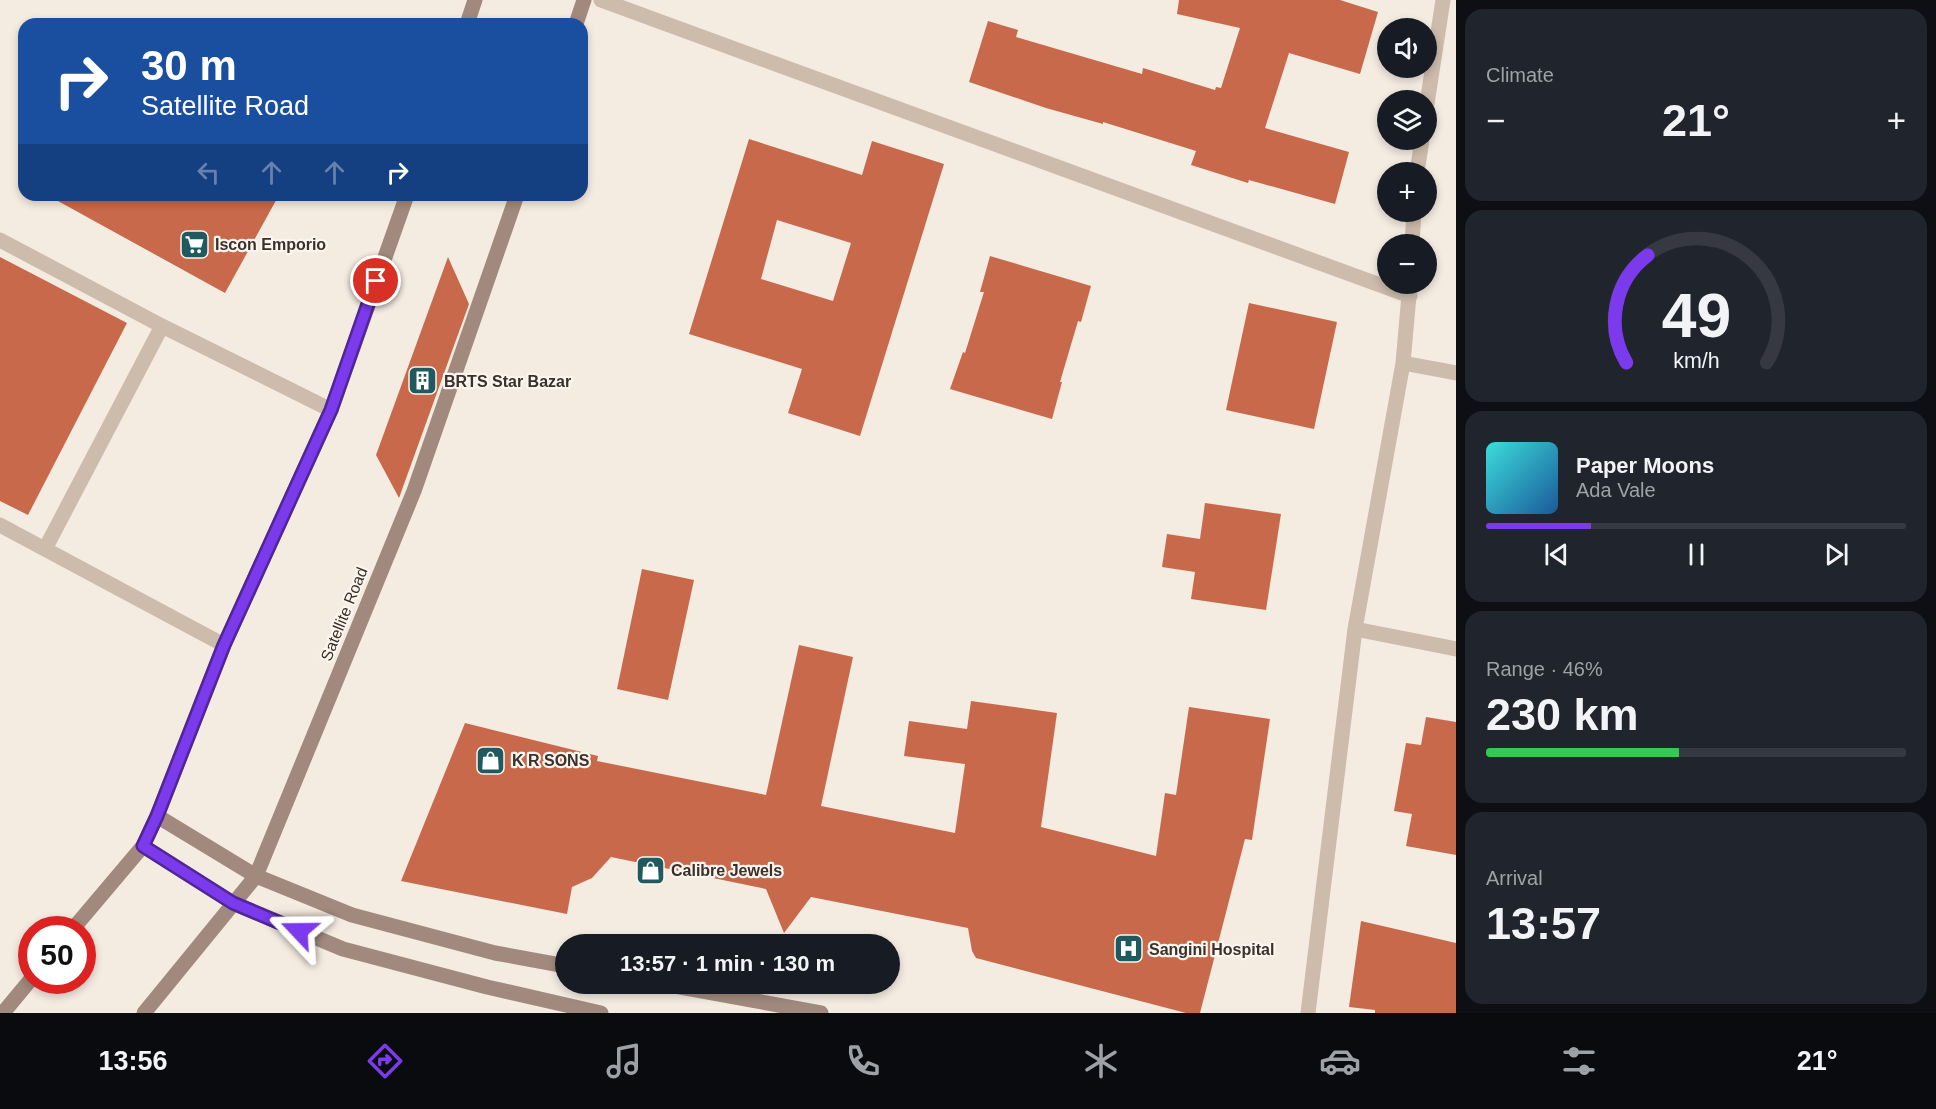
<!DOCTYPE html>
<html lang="en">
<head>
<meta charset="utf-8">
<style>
	:root { --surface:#171b24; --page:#20242c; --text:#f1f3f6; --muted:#9ea1a6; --line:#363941; --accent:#7c3aed }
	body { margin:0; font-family:Arial,sans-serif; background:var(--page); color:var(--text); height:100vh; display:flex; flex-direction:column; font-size:22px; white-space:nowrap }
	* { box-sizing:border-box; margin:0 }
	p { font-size:20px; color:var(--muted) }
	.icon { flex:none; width:33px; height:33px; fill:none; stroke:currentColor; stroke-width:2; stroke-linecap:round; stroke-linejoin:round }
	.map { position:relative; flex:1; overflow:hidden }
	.sheet { display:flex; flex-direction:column; gap:9px; padding:9px; background:#0d0f14; width:480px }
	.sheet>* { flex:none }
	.top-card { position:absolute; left:18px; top:18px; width:570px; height:183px; border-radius:18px; box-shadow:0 3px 9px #0003; background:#1a4fa0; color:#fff; overflow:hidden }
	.buttons { position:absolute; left:1377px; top:18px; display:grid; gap:12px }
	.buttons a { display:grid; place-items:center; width:60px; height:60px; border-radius:50%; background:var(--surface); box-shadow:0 3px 9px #0003; font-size:30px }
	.speed { position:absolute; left:18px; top:916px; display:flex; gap:12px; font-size:30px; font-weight:700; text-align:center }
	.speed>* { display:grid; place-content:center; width:78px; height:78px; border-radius:50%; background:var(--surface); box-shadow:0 3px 9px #0003; line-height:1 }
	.speed .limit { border:9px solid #d22; background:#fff; color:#111 }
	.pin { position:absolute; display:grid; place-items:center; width:51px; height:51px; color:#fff; margin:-26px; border:3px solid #fff; border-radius:50%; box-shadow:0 2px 6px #0007 }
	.me { position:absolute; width:66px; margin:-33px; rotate:293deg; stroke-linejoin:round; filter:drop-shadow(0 0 4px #0008) }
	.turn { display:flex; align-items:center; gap:21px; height:126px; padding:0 24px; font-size:27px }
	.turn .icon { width:78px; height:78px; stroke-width:2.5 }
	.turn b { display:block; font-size:42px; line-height:51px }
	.lanes { display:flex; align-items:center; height:57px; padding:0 24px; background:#0003; justify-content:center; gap:30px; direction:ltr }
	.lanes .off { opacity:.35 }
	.big { font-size:45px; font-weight:700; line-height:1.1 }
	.sheet .card { flex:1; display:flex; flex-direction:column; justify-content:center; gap:9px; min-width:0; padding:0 21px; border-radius:18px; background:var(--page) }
	.sheet .dial { align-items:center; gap:0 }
	.dial svg { height:156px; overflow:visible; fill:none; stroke:var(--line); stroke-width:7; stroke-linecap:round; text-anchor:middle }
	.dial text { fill:var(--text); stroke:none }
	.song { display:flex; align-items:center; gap:18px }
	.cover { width:72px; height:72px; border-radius:9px; background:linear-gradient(135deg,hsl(180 70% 55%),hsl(210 70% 35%)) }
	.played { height:6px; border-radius:3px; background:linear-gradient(90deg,var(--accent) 25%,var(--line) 25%) }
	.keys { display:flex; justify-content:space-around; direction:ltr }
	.heat { display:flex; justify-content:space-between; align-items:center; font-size:33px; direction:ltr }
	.charge { height:9px; border-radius:4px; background:linear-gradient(90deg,#34c759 46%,var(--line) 0) }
	.trip { position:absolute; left:555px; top:934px; width:345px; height:60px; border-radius:30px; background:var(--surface); box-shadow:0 3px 9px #0003; font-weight:700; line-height:60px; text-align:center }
	.tabs { display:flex; height:96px; justify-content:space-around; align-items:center; background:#090b0e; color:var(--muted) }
	.tabs .icon { width:42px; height:42px }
	.tabs .on { color:var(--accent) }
	.tabs b { font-size:27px; color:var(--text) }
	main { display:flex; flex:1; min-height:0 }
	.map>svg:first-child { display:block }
	.building { fill:#c8694b; fill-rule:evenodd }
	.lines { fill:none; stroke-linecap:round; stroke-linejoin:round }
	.lane { stroke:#cdbbac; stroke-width:15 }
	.street { stroke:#cdbbac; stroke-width:15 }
	.secondary { stroke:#a18a7d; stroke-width:15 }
	.route-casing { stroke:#51269a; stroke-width:15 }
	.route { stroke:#7c3aed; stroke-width:10 }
	.labels { text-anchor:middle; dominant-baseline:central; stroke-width:4.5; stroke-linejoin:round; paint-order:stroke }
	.poi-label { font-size:16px; font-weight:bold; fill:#3b302b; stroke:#fbf5ee; text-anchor:start }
	.street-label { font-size:16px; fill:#3b302b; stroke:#fbf5ee }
</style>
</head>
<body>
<main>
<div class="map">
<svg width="1456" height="1013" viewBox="0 0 1456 1013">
	<rect width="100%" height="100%" fill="#f4ebe1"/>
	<!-- building -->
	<path class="building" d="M1179,0H1340L1378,12L1360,74L1289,53L1265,128L1349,152L1335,204L1249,180L1248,183L1191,165L1196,151L1103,122V124L1046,108L969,82L988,21L1018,30L1016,37L1142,74L1143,68L1215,90L1216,87L1221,88L1240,28L1177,14Z
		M749,139L862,175L872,141L944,164L860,436L788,413L802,369L689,334ZM777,220L851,243L833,301L761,279Z
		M47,195H279L225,293Z
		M990,256L1091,286L1081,322L1078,321L1060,382H1062L1052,419L950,389L963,352L965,353L984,292H980Z
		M0,257L127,323L28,515L0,501Z
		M448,257L469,304L399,498L376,455Z
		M1249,303L1337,322L1314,429L1226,410Z
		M1205,503L1281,514L1266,610L1191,599L1195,572L1162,567L1167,534L1200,539Z
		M642,569L694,580L668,700L617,689Z
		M799,645L853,657L821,806L955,833L965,764L904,756L909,721L967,729L971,701L1057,713L1041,827L1156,856L1165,793L1176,795L1189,707L1270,719L1252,840L1245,839L1200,1013H1186L976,958L972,951L968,928L811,897L784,933L766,889L611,857L592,878L572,887L567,914L401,881L465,723L598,756L597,761L766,795Z
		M1426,717L1456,722V855L1406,846L1412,814L1394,811L1406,743L1421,745Z
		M1361,921L1456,943V1013H1375V1010L1349,1007Z"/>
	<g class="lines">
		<!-- lane -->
		<path class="lane" d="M0,240L162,326L331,410
			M0,525L224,645
			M45,549L162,326"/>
		<!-- street -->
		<path class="street" d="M601,0L1410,296
			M1426,110L1443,0
			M1417,172L1422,140
			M1412,244L1414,212
			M1403,363L1456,373
			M1355,629L1456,649
			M1308,1013L1355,629L1403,363L1410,284"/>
		<!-- secondary -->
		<path class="secondary" d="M467,24L475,0
			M576,24L584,0
			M157,816L256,876L352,915L495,953L566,966
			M143,846L233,903L343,949L487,987L601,1013
			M72,930L143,846L157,816L224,645L331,410L407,195
			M664,984L821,1013
			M3,1013L32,978
			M144,1013L256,876L414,491L517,195"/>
	</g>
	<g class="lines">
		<defs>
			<path id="route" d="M299,931L233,903L143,846L157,816L224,645L331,410L376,281"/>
		</defs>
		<!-- route casing -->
		<use href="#route" class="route-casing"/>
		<!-- route -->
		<use href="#route" class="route"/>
	</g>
	<!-- icons -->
	<defs>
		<symbol id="supermarket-square" viewBox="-11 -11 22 22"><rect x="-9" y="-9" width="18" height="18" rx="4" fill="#1f5a5e" stroke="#fbf5ee"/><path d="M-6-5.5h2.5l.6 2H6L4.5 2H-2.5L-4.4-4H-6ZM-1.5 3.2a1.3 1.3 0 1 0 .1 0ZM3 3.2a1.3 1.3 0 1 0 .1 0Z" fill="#fff"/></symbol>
		<symbol id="building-square" viewBox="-11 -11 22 22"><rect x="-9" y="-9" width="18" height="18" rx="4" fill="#1f5a5e" stroke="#fbf5ee"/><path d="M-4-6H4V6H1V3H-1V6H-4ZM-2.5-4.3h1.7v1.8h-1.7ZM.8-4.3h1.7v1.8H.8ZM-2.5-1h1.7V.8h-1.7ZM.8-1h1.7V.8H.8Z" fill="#fff"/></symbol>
		<symbol id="shop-square" viewBox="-11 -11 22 22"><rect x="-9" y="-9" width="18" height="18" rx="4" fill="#1f5a5e" stroke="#fbf5ee"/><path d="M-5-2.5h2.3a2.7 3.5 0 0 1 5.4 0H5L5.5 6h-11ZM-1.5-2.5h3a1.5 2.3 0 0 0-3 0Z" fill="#fff"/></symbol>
		<symbol id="hospital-square" viewBox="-11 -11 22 22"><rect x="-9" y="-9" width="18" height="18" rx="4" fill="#1f5a5e" stroke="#fbf5ee"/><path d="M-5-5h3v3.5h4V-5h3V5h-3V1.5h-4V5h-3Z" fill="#fff"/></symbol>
	</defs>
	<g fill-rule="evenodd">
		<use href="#supermarket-square" x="178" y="228" width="33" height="33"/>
		<use href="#building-square" x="406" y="364" width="33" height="33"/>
		<use href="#shop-square" x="474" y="744" width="33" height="33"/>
		<use href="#shop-square" x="634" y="854" width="33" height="33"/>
		<use href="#hospital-square" x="1112" y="932" width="33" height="33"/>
	</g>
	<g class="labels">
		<!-- poi labels -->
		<g class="poi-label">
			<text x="215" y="244">Iscon Emporio</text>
			<text x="444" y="381">BRTS Star Bazar</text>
			<text x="512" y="760">K R SONS</text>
			<text x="671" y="870">Calibre Jewels</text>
			<text x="1149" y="949">Sangini Hospital</text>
		</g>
		<!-- street labels -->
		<g class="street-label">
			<text transform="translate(344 614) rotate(-68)">Satellite Road</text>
		</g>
	</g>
</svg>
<div class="buttons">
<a><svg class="icon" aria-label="sound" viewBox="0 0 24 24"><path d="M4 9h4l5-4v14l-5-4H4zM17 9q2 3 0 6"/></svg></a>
<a><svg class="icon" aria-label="layers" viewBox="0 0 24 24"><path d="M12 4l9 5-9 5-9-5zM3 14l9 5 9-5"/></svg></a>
<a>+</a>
<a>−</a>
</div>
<div class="speed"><div class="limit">50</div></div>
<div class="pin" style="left:376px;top:281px;background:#d93025"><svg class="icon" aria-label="arrive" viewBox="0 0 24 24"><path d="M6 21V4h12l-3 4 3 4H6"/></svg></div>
<svg class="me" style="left:299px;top:931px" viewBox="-20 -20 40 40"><path d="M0-17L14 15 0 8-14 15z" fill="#7c3aed" stroke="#fff" stroke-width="4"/></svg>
<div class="trip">13:57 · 1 min · 130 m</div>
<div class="top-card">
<div class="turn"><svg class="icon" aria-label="right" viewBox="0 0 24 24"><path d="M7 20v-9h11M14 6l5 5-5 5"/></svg><div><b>30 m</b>Satellite Road</div></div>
<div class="lanes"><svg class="icon off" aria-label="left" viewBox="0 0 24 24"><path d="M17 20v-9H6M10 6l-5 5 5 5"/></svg><svg class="icon off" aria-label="ahead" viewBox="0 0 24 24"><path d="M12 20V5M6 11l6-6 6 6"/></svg><svg class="icon off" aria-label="ahead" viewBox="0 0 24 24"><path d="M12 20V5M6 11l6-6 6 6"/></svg><svg class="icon" aria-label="right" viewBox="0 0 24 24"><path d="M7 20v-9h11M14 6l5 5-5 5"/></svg></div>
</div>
</div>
<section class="sheet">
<div class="card"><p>Climate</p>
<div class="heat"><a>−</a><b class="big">21°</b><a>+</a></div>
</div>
<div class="card dial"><svg viewBox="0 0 100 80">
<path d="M14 69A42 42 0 1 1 86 69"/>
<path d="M14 69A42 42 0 0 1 25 14" stroke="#7c3aed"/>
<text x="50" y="56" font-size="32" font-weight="700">49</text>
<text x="50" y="72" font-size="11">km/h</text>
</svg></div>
<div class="card">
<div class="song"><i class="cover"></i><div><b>Paper Moons</b><p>Ada Vale</p></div></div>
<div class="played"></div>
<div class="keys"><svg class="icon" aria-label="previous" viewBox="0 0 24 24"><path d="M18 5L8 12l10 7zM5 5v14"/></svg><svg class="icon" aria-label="pause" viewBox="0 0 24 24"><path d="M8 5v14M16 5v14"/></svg><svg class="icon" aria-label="next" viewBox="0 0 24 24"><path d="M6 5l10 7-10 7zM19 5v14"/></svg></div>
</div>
<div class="card"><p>Range · 46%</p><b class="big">230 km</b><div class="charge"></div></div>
<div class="card"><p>Arrival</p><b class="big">13:57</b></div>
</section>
</main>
<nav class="tabs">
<b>13:56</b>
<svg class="icon on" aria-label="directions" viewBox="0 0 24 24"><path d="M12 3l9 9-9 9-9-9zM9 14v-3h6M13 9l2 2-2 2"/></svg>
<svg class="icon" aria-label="music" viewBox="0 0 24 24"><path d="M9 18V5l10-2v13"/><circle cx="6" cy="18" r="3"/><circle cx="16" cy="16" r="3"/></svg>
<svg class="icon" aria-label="phone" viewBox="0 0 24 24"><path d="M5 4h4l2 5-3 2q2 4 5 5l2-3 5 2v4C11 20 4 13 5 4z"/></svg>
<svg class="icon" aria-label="climate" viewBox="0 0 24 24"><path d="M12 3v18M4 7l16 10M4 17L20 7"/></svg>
<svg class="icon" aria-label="car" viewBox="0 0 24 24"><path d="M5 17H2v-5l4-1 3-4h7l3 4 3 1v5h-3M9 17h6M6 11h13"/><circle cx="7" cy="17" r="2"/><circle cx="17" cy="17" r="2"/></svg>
<svg class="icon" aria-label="filters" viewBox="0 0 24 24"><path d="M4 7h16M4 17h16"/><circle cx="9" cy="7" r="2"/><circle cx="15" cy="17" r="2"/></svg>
<b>21°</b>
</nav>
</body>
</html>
